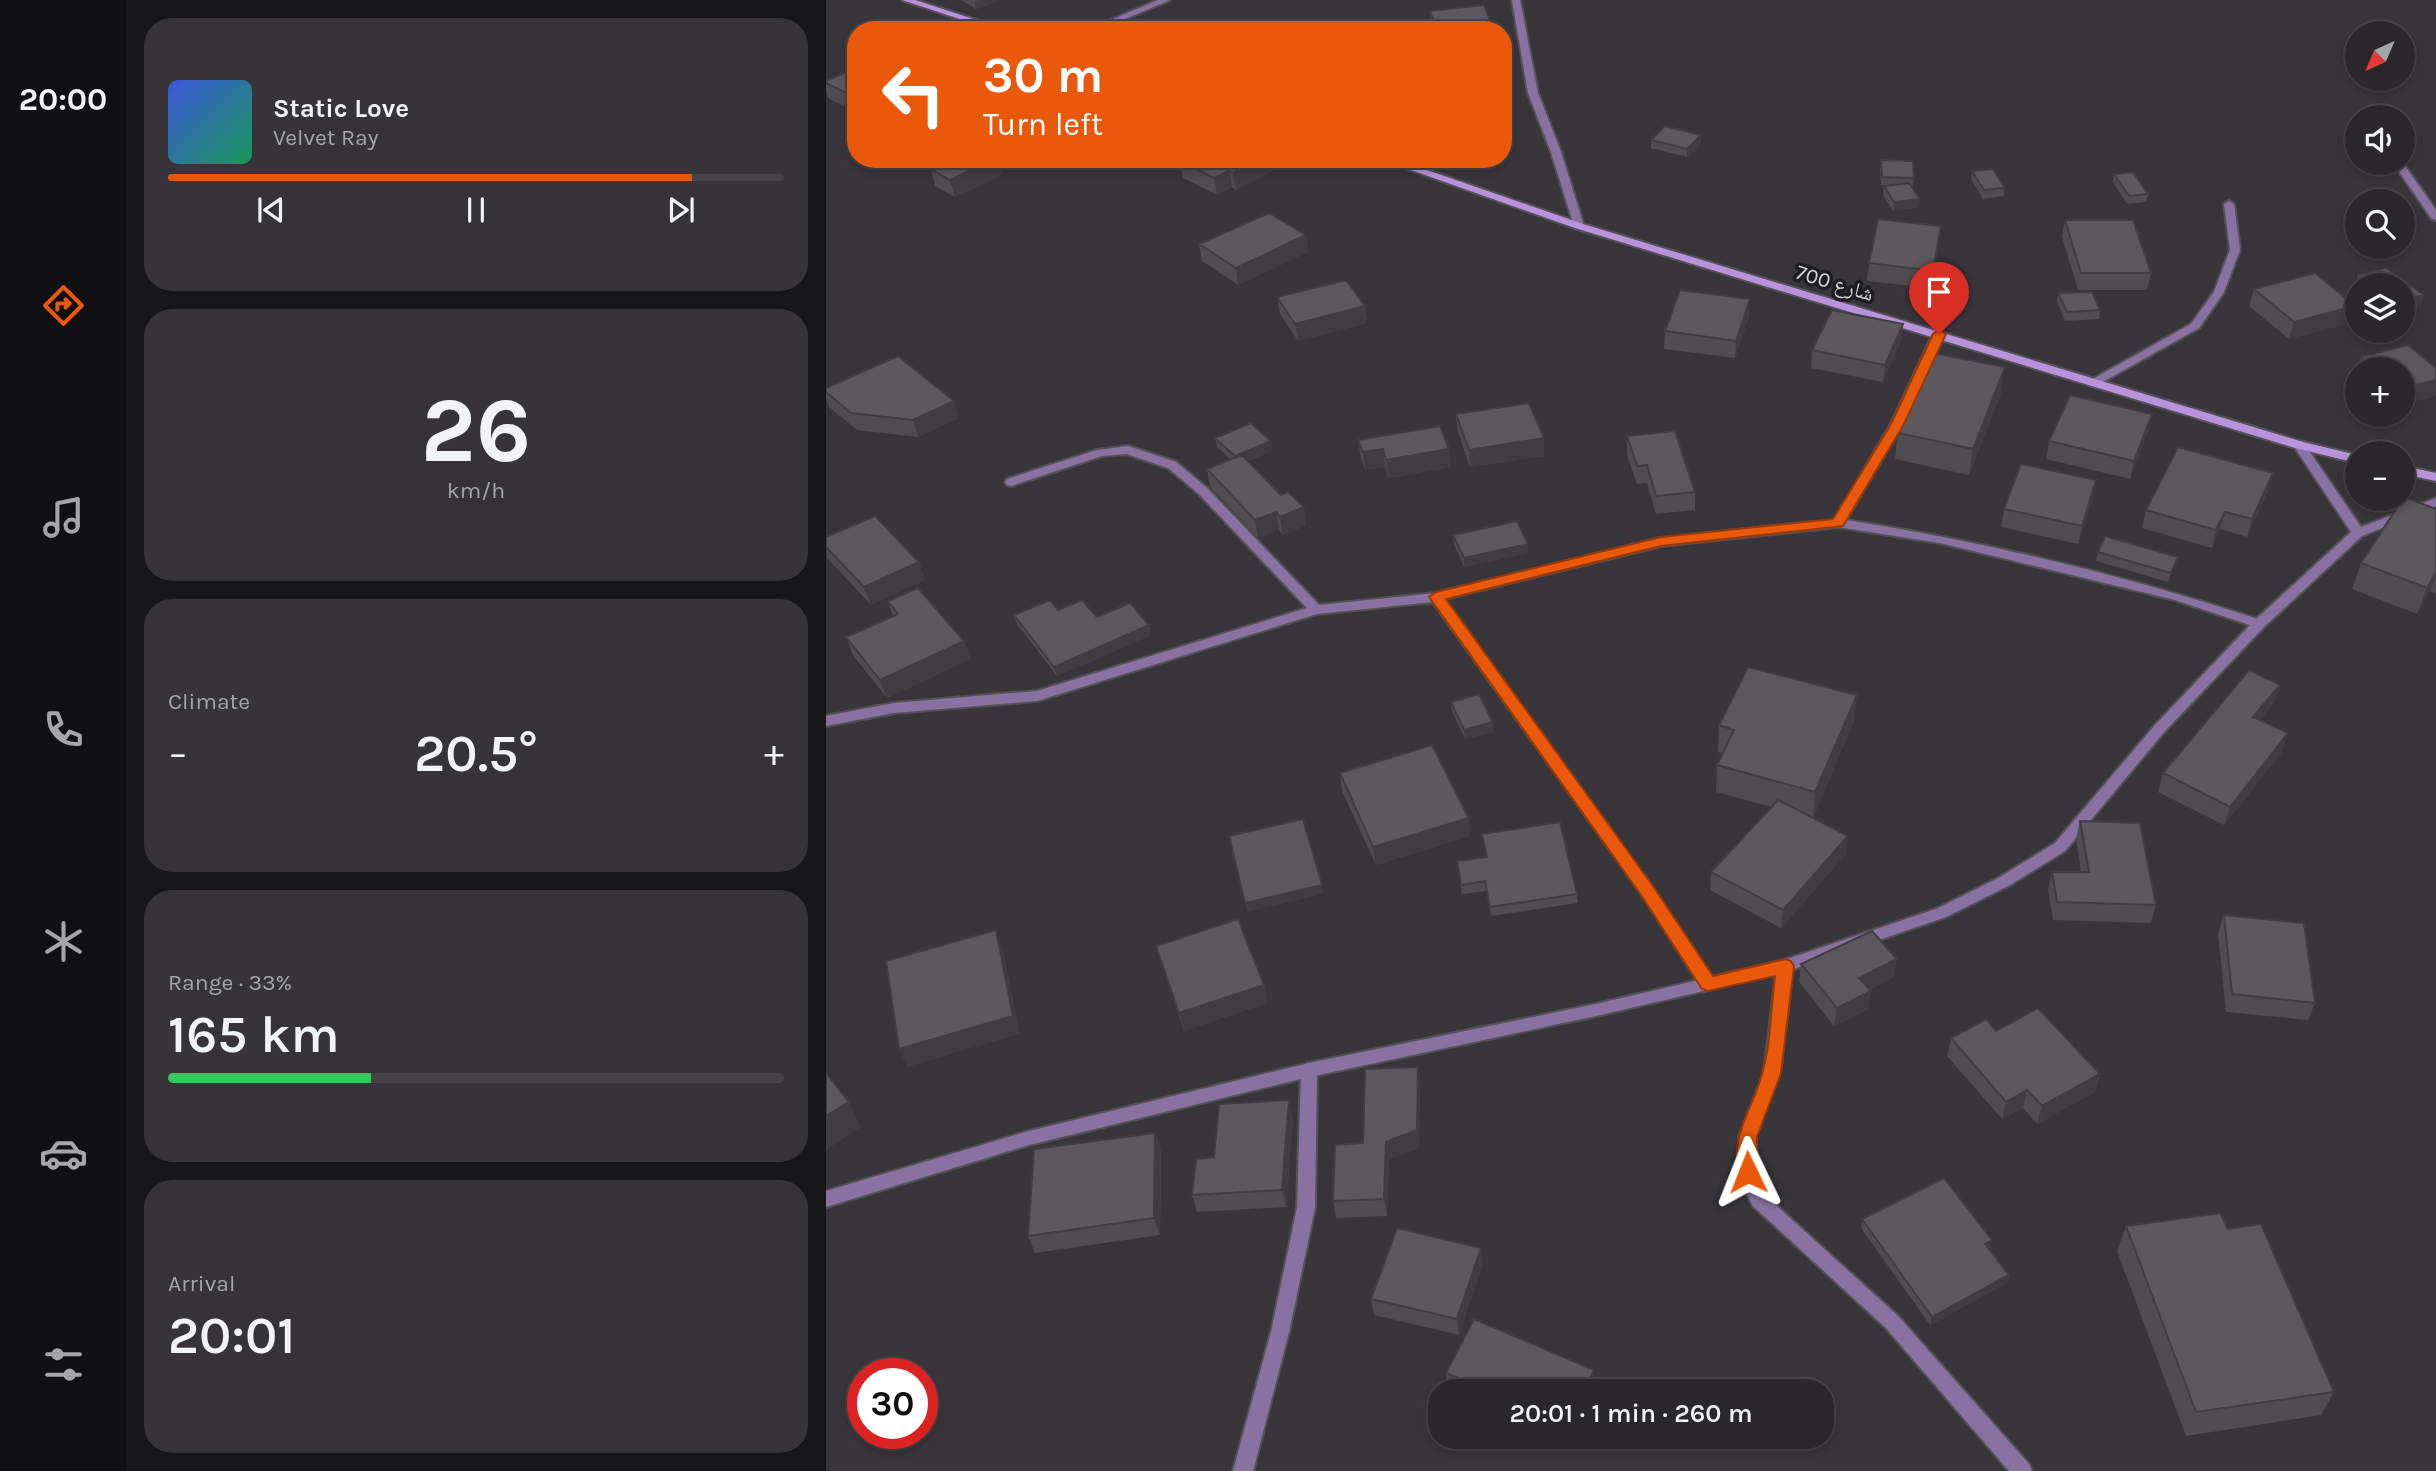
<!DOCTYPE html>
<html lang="en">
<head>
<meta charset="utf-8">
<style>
	:root { --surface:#2a282c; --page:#363438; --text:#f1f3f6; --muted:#a5a6a9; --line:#464448; --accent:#ea580c }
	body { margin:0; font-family:Karla,"Noto Naskh Arabic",sans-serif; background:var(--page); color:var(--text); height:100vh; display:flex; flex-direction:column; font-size:26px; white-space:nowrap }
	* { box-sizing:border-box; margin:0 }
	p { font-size:23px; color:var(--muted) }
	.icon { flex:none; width:38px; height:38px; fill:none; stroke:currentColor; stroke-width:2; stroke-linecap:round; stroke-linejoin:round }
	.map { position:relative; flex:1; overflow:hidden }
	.side { display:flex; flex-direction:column; gap:18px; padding:18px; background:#171618; width:700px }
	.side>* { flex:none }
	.banner { position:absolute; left:21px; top:21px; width:665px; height:147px; border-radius:28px; box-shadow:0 4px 10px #0003,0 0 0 2px var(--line); background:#ea580c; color:#fff; overflow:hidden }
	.needle { width:46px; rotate:224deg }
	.controls { position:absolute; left:1519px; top:21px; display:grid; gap:14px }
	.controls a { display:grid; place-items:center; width:70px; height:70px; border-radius:50%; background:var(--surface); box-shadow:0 4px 10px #0003,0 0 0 2px var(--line); font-size:35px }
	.speed { position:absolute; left:21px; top:1358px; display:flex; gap:14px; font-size:35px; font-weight:700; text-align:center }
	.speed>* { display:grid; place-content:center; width:91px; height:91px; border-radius:50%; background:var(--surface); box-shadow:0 4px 10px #0003,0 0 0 2px var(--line); line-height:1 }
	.speed .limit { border:10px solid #d22; background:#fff; color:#111 }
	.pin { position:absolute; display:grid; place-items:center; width:60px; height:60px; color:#fff; margin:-72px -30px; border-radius:50% 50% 50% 0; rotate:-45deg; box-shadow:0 0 7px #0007 }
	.pin .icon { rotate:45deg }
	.me { position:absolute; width:77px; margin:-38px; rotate:358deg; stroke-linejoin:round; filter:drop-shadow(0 0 5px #0008) }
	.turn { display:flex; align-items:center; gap:24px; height:147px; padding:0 21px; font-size:32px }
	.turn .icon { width:91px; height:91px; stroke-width:2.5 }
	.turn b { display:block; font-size:49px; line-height:60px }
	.big { font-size:52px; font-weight:600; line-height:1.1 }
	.side .tile { flex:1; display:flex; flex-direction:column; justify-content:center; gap:10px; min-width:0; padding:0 24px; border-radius:28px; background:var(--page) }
	.side .dial { align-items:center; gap:0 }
	.dial b { font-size:91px; line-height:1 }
	.song { display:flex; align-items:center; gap:21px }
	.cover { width:84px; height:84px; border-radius:10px; background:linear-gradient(135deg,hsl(230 70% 55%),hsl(150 70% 35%)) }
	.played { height:7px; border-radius:4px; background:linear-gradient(90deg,var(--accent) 85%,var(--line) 85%) }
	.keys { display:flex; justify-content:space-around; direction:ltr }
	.heat { display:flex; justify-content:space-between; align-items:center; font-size:38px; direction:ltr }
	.charge { height:10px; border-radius:5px; background:linear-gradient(90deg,#34c759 33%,var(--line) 0) }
	.trip { position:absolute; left:602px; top:1379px; width:406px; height:70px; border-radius:28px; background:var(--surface); box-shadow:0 4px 10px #0003,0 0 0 2px var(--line); font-weight:600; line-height:70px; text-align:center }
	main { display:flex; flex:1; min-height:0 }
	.tab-bar { display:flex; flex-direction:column; width:126px; justify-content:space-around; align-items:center; background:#111012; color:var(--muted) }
	.tab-bar .icon { width:49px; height:49px }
	.tab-bar .active { color:var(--accent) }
	.tab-bar b { font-size:32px; color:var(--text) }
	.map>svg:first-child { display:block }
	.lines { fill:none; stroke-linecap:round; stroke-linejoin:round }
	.minor-casing { stroke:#545256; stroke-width:4 }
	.tertiary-casing { stroke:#545256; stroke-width:4 }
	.secondary-casing { stroke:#545256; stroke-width:4 }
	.minor { fill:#8972a1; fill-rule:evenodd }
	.tertiary { fill:#8972a1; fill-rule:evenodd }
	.secondary { fill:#b892dd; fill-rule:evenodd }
	.wall { fill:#4f4d51 }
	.shaded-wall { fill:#403e42 }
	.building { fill:#5c595e; stroke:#403e42; stroke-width:2 }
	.route { fill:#ea580c; stroke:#983908; stroke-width:2 }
	.labels { text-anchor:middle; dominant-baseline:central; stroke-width:7; stroke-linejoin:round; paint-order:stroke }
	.far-street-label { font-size:21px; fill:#d4d3d6; stroke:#1e1e20 }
</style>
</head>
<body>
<main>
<nav class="tab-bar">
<b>20:00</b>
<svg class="icon active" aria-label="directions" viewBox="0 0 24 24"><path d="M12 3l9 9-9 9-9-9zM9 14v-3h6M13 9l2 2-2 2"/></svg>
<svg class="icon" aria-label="music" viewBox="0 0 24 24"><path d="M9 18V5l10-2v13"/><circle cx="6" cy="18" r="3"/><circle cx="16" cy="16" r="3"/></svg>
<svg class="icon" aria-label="phone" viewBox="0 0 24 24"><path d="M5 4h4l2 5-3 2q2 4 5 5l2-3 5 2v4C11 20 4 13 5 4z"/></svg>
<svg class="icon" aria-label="climate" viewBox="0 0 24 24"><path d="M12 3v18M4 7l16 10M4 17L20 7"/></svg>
<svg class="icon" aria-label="car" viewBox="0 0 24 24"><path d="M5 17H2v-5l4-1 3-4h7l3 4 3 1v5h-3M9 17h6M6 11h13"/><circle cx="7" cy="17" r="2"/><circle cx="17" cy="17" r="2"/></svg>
<svg class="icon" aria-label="filters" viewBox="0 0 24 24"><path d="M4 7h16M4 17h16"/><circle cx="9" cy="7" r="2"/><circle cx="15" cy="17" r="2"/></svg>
</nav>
<section class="side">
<div class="tile">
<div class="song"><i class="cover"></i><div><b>Static Love</b><p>Velvet Ray</p></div></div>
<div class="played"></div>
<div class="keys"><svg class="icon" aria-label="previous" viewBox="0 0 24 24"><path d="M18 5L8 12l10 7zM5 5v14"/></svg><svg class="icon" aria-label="pause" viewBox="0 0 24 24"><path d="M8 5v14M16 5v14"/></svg><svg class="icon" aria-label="next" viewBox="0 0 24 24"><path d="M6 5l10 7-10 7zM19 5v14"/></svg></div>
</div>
<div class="tile dial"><b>26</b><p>km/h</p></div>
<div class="tile"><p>Climate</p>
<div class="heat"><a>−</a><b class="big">20.5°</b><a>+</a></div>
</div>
<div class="tile"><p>Range · 33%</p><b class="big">165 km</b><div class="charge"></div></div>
<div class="tile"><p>Arrival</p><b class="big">20:01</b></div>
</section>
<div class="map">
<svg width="1610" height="1471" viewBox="0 0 1610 1471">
	<rect width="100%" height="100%" fill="#38363a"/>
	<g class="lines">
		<defs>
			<path id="minor" d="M332,0H344L273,30H261Z
				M686,0H694L712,93L735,152L758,226L757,228L753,229L748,226L725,152L702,93Z
				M1567,163H1577L1610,210V220L1606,219Z
				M1403,201L1408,204L1414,250L1398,292L1373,328L1273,384H1265V380L1365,324L1388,292L1404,250L1398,204Z
				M1113,331L1119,334L1077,424L1020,520C1161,542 1302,576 1438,621L1440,624L1433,628L1349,600L1114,543L1012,527L835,546L618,599L826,887L888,980L890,984L888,988L882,990L876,988L816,895L607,602L491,614L211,701L68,713L0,726V716L68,703L211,691L481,608L373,494L342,468L301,454L276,456L185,486L181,485L179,482L181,479L271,450L302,446L350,462L381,488L493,605L610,593L835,538L1008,520L1065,424L1107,334Z
				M959,960L965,962L967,966L954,1073L929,1137L931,1172L940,1196L1072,1316L1203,1464L1206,1471H1183L1060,1328L927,1206L924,1201L913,1172V1137L938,1073L951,966L953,962Z
				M483,1063L489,1065L491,1070L489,1208L463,1332L427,1471H407L445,1332L471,1208L475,1070L477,1065Z"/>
			<path id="tertiary" d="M1473,441L1477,442L1535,527L1610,498V506L1536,536L1438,627L1339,731L1239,851L1184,885L1120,917L959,972L770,1016L483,1077L203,1145L0,1207V1191L203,1131L483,1063L770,1004L958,960L1110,909L1174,877L1229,843L1329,725L1428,621L1525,532L1467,445Z"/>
			<path id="secondary" d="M76,0H89L181,30H167Z
				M554,159H569L757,224L1477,442L1531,455V463L1469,448L749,228Z
				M1577,466L1610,473V481L1577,474Z"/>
		</defs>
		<!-- minor casing -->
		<use href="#minor" class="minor-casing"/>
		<!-- tertiary casing -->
		<use href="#tertiary" class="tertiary-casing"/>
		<!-- secondary casing -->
		<use href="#secondary" class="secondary-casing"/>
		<!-- minor -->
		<use href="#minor" class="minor"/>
		<!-- tertiary -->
		<use href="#tertiary" class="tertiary"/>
		<!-- secondary -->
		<use href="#secondary" class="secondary"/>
	</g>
	<!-- wall -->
	<path class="wall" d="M135,0H175L150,9Z
		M604,11L668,30H606Z
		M30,68V112L2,98L0,91V81Z
		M875,135V143L861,157L825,148V140Z
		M118,159H183L172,177L129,197L109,186L105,169L121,161Z
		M358,159H448L450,169L410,190L406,187L391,195L357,178L354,161Z
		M1055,160L1088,178L1087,186H1085L1094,199L1093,207L1067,211L1057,195L1058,186H1065L1055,185L1054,169Z
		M1146,171L1179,188L1178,196L1157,199L1145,179Z
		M1288,174L1322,194L1320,202L1301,204L1287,182Z
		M1239,220L1325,273L1321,290H1252L1236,237Z
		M1115,226L1105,288L1041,281L1043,263Z
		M480,235L482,252L412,285L376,261L373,244Z
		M1560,268L1598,295L1595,304L1577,309V285H1531L1530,284L1532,275Z
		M1428,289L1529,306L1524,323L1463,339L1423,306Z
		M1232,293L1274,310L1273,319L1239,321L1231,302Z
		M451,297L539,306L541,323L472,341L454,314Z
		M923,316L909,358L838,349L839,331Z
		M1077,324L1075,341L1057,382L985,368L986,350Z
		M1535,357L1577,369H1531Z
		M0,388L133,418L92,437L31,430L3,407L0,398Z
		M1175,393L1143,475L1069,459L1072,433Z
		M630,414L718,438V456L644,467L632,432Z
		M1322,431L1304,479L1220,459L1223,441Z
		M801,436L869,492V510L830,514L821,483L811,484L801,454Z
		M389,438L447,450L422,461L480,525L457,535L453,530L432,538L384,487L381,469L405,460L391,447Z
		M532,440L625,467L562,478L559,467L539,470L535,458Z
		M1270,480L1266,498L1252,544L1175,527L1178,509Z
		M1442,491L1421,537L1394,529L1386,548L1316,528L1320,510Z
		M1610,509V594L1604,591L1591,614L1526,589L1535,563Z
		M627,535L702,553L638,567L628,544Z
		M0,537L93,562L99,580L45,605L1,558Z
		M1272,552L1349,566L1342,582L1270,561Z
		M62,601L138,641L144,659L61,698L27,655L20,637L67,616Z
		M232,610L323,625L325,635L231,676L191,624L188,615Z
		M625,702L668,732L639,739L626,711Z
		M1448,703L1434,720L1456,752L1398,825L1332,792L1337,773Z
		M1028,721L987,818L1020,854L955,928L884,890L885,872L946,807L890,792L891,765L897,753L892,752L893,725Z
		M514,773L644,836L550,865L516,791Z
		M1254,821L1330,905L1325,923L1227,920L1222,890L1226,872H1255L1250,839Z
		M656,834L751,894L752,903L665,916L660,891L636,894L632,871L631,861L660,857Z
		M1398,915L1489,1003L1482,1020L1400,1012L1392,933Z
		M330,946L438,985L441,1003L358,1031L335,963Z
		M975,964L1068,977L1043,990L1042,1009L1008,1026L973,982Z
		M1125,1038L1274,1074L1269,1092L1211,1124L1197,1108L1176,1119L1121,1056Z
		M594,1085L593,1148L563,1159L561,1216L510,1218L507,1201L537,1143Z
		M467,1117L460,1207L371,1212L366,1195L388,1157Z
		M329,1133L335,1150L334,1235L209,1253L202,1236Z
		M1036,1219L1166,1240L1163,1249L1183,1275L1181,1283L1104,1325L1035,1228Z
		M1300,1226L1402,1229L1508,1392L1495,1415L1360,1436L1291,1251Z
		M657,1264L633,1335L548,1315L545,1299Z
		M768,1370V1386L766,1391H628L622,1389L620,1373Z"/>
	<!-- shaded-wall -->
	<path class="shaded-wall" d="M152,0H175L150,9L148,1Z
		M875,135V143L861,157V149Z
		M168,159H183L172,177L129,197L124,180Z
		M434,159H448L450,169L410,190L407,173Z
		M403,171L406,187L391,195L388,178Z
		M1094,199L1093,207L1067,211L1068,202Z
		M480,235L482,252L412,285L410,268Z
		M1598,295L1595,304L1577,309V301Z
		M924,299L923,316L909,358L910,341Z
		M539,306L541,323L472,341L469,324Z
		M1529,306L1524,323L1463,339L1468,322Z
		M1077,324L1075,341L1057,382L1059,365Z
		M1179,367L1175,393L1143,475L1147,449Z
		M1610,380V396L1577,405V388Z
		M128,401L133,418L92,437L87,420Z
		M1326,414L1322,431L1304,479L1308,461Z
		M718,438V456L644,467L643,450Z
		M445,441L447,450L411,465L409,456Z
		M557,449L559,467L539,470L537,452Z
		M623,449L625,467L562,478L560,460Z
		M1447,473L1442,491L1421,537L1426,519Z
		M1270,480L1266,498L1252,544L1256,526Z
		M478,507L480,525L457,535L454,517Z
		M450,512L453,530L432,538L429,520Z
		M1399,512L1394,529L1386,548L1390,530Z
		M702,544V553L638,567V558Z
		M1352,557L1349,566L1342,582L1345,573Z
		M93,562L99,580L45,605L38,587Z
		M1610,572V577L1604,591L1591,614L1601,588Z
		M323,625L325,635L231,676L228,667Z
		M138,641L144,659L61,698L54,680Z
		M1454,685L1448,703L1422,735L1427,717Z
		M1031,695L1028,721L987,818L989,792Z
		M667,722L668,732L639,739L638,730Z
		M1462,733L1456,752L1398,825L1404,807Z
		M643,818L644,836L550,865L547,847Z
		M1022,836L1020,854L955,928L957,910Z
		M496,885L497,894L421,912L419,903Z
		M170,930L177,948L194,1034L81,1067L73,1049Z
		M1071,959L1068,977L1031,996L1033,978Z
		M438,985L441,1003L358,1031L353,1013Z
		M1045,991L1042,1009L1008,1026L1011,1008Z
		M592,1067L594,1085L593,1148L563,1159L561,1216L558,1199L560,1142Z
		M1274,1074L1269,1092L1211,1124L1216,1106Z
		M1201,1090L1197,1108L1176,1119L1180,1102Z
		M463,1100L467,1117L460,1207L456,1190Z
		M23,1102L35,1127L0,1150V1116Z
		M329,1133L335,1150L334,1235L328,1218Z
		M1166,1240L1164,1249L1157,1252L1159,1244Z
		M655,1248L657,1264L633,1335L631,1319Z
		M1183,1275L1181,1283L1104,1325L1106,1317Z
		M768,1370V1386L766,1391H757Z"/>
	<!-- building -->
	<path class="building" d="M658,5L668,30H611L604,11Z
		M140,21L159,30H119Z
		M30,68V98L0,83V81Z
		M839,126L875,135L861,149L825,140Z
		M126,159H168L124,180L105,169Z
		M358,159H434L407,173L403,171L388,178L354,161Z
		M1055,160L1087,161L1088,178L1056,177Z
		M1167,169L1179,188L1158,190L1146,171Z
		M1307,172L1322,194L1303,196L1288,174Z
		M1083,183L1094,199L1068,202L1058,186Z
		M443,213L480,235L410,268L373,244Z
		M1052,219L1115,226L1107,271L1043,263Z
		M1239,220H1307L1325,273H1255Z
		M1560,268L1598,295L1577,301V285H1546L1532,275Z
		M1489,273L1529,306L1468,322L1428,289Z
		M520,280L539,306L469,324L451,297Z
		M854,290L924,299L910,341L839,331Z
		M1266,292L1274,310L1241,312L1232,293Z
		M1006,310L1077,324L1059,365L986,350Z
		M1582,345L1610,368V380L1577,388V369H1550L1535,357Z
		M1107,353L1179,367L1147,449L1072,433Z
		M72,356L128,401L87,420L25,413L0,392V388Z
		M1244,395L1326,414L1308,461L1223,441Z
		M703,403L718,438L643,450L630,414Z
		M425,423L445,441L409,456L389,438Z
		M614,426L623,449L560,460L557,449L537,452L532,440Z
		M849,431L869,492L830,496L821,465L811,466L801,436Z
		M1352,447L1447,473L1426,519L1399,512L1390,530L1320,510Z
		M416,455L455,495L462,492L478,507L454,517L450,512L429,520L381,469Z
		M1195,464L1270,480L1256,526L1178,509Z
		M1578,497L1610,509V572L1601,588L1535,563Z
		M49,516L93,562L38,587L0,547V537Z
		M691,521L702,544L638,558L627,535Z
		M1279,536L1352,557L1345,573L1272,552Z
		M92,588L138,641L54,680L20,637L72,614L62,601Z
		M224,600L232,610L256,600L271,617L304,603L323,625L228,667L188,615Z
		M922,667L1031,695L989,792L891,765L908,730L893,725Z
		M1423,670L1454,685L1427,717L1462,733L1404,807L1337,773Z
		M653,694L667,722L638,730L625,702Z
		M606,745L643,818L547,847L514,773Z
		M952,800L1022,836L957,910L885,872Z
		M477,819L496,885L419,903L403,836Z
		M1254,821L1314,823L1330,905L1231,902L1226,872H1263Z
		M734,822L751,894L664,907L659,881L635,885L631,861L661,857L656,834Z
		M1398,915L1478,923L1489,1003L1406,994Z
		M412,919L438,985L353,1013L330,946Z
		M170,930L187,1016L73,1049L60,961Z
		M1046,931L1071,959L1033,978L1045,991L1011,1008L975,964Z
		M1212,1008L1274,1074L1216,1106L1201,1090L1180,1102L1125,1038L1160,1019L1170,1031Z
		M592,1067L591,1130L560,1142L558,1199L507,1201L509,1145L537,1143L539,1069Z
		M0,1073L23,1102L0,1116Z
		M463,1100L456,1190L366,1195L370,1159L388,1157L393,1104Z
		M329,1133L328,1218L202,1236L208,1149Z
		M1118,1178L1166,1240L1159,1244L1183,1275L1106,1317L1036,1219Z
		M1394,1213L1402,1229L1435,1224L1508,1392L1370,1412L1300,1226Z
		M571,1228L655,1248L631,1319L545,1299Z
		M648,1319L768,1370L757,1391H664L620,1373Z"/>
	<!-- route -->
	<path class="route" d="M1113,330L1120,334L1078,424L1017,526L835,546L620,599L827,886L887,976L959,959L965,961L968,966L955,1073L931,1137L932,1172L929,1178L922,1181L916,1178C899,1143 928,1107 936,1074C945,1043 945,1007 949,976L882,991L876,989L815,895L603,597L610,592L835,537L1007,519L1065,424L1107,334Z"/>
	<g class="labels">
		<!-- far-street labels -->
		<g class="far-street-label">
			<text transform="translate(1009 283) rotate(17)">شارع 700</text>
		</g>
	</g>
</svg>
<div class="controls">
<a><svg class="needle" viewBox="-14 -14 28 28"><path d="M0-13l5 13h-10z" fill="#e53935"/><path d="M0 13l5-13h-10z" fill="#a5a6a9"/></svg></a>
<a><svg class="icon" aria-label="sound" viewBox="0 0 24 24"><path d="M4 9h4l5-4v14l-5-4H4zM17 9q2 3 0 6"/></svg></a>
<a><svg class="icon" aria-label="search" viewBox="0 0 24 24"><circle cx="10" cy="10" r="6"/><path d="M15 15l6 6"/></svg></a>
<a><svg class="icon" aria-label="layers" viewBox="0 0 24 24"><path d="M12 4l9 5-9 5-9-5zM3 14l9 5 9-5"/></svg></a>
<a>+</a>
<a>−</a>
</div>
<div class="speed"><div class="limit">30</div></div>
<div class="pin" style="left:1113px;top:334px;background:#d93025"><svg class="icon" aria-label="arrive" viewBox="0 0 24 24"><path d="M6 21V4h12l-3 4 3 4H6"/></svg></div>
<svg class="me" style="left:922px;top:1172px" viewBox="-20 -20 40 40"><path d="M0-17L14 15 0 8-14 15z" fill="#ea580c" stroke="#fff" stroke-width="4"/></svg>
<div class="trip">20:01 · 1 min · 260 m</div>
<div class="banner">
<div class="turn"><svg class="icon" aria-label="left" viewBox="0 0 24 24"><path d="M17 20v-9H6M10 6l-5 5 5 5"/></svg><div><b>30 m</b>Turn left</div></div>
</div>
</div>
</main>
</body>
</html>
